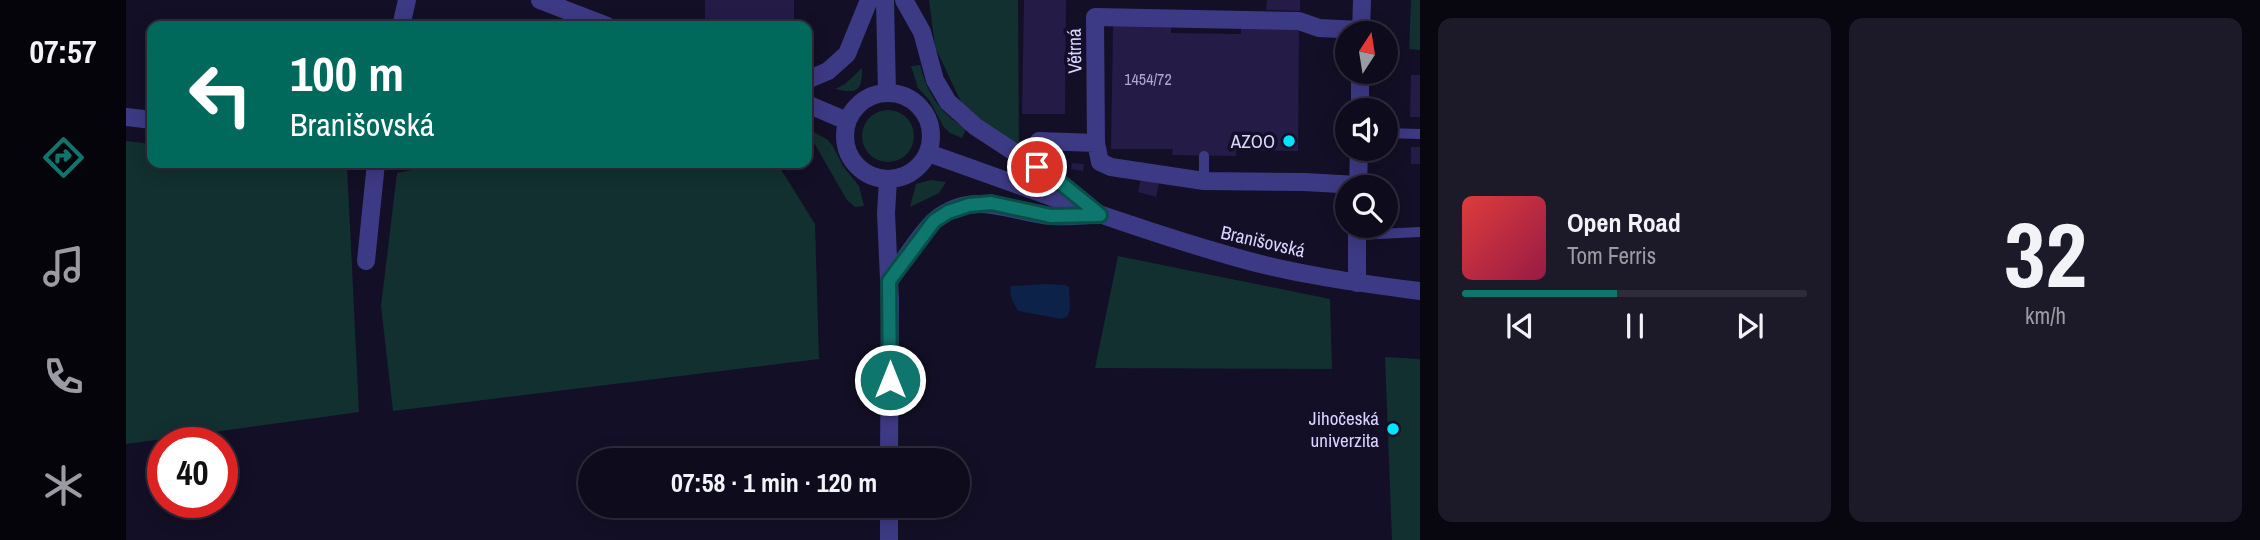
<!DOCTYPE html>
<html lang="en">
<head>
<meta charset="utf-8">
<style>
	:root { --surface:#0e0b1c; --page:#1c1929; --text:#f1f3f6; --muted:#9b9ba3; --line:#2e2b3b; --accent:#0f766e }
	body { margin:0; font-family:"Archivo Narrow",sans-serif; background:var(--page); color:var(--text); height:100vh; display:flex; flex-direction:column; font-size:26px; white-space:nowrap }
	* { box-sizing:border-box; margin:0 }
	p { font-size:23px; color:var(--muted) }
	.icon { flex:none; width:38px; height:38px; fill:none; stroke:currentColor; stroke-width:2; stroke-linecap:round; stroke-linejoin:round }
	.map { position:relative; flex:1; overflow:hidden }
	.drawer { display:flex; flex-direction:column; gap:18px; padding:18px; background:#08060f; width:840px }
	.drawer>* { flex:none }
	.guide { position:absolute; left:21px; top:21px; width:665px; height:147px; border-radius:14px; box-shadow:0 4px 18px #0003,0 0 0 2px var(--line); background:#00695c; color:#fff; overflow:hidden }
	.needle { width:46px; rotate:12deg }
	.fabs { position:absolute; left:1209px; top:21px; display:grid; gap:14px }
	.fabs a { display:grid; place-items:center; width:63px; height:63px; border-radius:50%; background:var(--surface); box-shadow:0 4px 18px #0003,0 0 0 2px var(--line); font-size:35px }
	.speed { position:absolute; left:21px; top:427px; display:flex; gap:14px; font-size:35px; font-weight:700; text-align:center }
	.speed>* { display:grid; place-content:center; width:91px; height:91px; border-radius:50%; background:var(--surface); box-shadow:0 4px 18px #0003,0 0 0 2px var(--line); line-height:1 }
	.speed .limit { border:10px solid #d22; background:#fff; color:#111 }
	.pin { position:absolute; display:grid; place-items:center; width:60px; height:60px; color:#fff; margin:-30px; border:4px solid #fff; border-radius:50%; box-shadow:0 2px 7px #0007 }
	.me { position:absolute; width:77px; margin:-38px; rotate:0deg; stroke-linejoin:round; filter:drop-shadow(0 0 5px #0008) }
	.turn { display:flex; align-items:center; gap:24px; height:147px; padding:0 28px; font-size:32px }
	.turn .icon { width:91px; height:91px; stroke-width:2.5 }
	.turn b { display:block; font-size:49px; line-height:60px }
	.drawer .tile { flex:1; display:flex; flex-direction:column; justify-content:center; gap:10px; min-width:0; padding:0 24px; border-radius:14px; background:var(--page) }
	.drawer .dial { align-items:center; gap:0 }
	.dial b { font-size:91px; line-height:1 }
	.song { display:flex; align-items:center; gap:21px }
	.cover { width:84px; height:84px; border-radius:10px; background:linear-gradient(135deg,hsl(0 70% 55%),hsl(340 70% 35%)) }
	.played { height:7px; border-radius:4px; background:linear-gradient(90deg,var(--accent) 45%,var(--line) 45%) }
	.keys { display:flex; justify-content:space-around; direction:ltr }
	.drawer .tiles { flex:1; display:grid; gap:18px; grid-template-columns:repeat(2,1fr) }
	.trip { position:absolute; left:452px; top:448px; width:392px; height:70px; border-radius:35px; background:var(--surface); box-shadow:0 4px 18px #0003,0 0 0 2px var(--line); font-weight:700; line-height:70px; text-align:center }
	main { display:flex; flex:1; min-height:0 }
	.menu { display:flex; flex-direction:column; width:126px; justify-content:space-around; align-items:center; background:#06040b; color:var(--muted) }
	.menu .icon { width:49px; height:49px }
	.menu .on { color:var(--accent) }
	.menu b { font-size:32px; color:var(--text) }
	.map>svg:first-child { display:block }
	.green { fill:#12302f }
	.water { fill:#0c2248 }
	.building { fill:#241b47 }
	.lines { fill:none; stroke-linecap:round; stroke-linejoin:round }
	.service { stroke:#3d3a85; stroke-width:10 }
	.minor { stroke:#3d3a85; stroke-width:18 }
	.tertiary { stroke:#3d3a85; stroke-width:18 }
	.route-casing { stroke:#0a4d48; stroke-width:18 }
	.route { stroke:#0f766e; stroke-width:12 }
	.poi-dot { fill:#00e5ff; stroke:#130f26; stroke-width:2.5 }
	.labels { text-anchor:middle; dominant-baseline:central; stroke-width:7; stroke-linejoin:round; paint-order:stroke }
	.number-label { font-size:16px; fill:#aca6d1 }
	.street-label { font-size:19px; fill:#d9d4ff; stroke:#130f26 }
	.poi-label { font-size:19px; fill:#d9d4ff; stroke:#130f26; text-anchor:end }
</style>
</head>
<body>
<main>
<nav class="menu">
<b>07:57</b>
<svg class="icon on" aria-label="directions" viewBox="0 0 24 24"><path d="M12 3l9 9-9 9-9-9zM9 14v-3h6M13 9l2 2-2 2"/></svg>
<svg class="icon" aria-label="music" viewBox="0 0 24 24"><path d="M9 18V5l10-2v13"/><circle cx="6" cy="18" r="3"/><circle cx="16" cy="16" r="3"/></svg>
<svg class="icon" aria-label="phone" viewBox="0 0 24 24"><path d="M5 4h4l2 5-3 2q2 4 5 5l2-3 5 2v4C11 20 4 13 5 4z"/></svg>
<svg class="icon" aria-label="climate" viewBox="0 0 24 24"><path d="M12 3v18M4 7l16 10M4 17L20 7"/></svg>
</nav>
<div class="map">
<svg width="1294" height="540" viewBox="0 0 1294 540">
	<rect width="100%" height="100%" fill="#130f26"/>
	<!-- green -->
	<path class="green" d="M803,0H892L893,155L852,138L809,47Z
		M1285,0H1294V50L1283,49Z
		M794,65C803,97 813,111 840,129L836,138L824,133L817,126L804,101L792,88L785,66Z
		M736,68C736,91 732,94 709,89L719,84Z
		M736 136a26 26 0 1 1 52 0a26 26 0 1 1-52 0Z
		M688,132L702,140L708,148L717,166L733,186L738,206L729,207L721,200L688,143L686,138Z
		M0,141L26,144V163H202L221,165L233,412L0,444Z
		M297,163H651L689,224L693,359L267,411L255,306L271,173L296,168Z
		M805,180L820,182L813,193L784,207L790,184Z
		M992,256L1204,299L1206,369L969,368Z
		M1259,357L1294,359V540H1266Z"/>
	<!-- water -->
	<path class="water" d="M920,284L939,285L943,287L944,308L942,316L936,319L892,311C888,303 882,295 885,286Z"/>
	<!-- building -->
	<path class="building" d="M579,0H668V26H597L579,20Z
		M898,0H940L939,114H896Z
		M1141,0H1174V11L1140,10Z
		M987,26L1045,27V33L1115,34V28L1173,29L1172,151L1110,150V156L1046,155L1047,149H985Z
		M1285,75H1294V117H1284Z
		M1285,147H1294V164H1285Z
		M946,163L958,164L957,171L945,169Z
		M1015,179L1033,183L1030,197L1012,192Z"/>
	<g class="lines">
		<!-- service -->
		<path class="service" d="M1260,133L1294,134
			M1078,156V181
			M1231,235L1294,232"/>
		<!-- minor -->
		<path class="minor" d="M275,26L281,0
			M1235,33L1236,0
			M1234,110V72
			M0,117L26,120
			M913,141L970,143
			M1232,185L1178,182L1078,181L985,167L974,162L970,143L969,17L1173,21L1193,28L1235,30
			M1232,187L1233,149
			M240,261L250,163
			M1231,283V226"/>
		<!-- tertiary -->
		<path class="tertiary" d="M414,0L481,26
			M759,0L761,93
			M778,0L796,32L809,80L822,102L850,127L931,180L963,206
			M681,80L702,71L721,54L743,0
			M719 136a43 43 0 1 1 86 0a43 43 0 1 1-86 0Z
			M681,104L721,121
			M802,153C903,188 1002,227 1105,256C1166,274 1231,283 1294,291
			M762,180L760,213L764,301L763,460
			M763,281C774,266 796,231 809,220C848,189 883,212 925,216C937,217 951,216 963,215
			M763,540V506"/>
	</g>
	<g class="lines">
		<defs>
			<path id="route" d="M764,380L763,281L808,221L822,212L843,205L865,203L925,216L974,215L931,180L911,167"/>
		</defs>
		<!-- route casing -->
		<use href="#route" class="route-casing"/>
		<!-- route -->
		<use href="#route" class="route"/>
	</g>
	<!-- markers -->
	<g class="poi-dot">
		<circle cx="1163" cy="141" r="7"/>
		<circle cx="1267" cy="429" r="7"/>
	</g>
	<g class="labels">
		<!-- number labels -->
		<g class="number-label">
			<text x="1022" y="79">1454/72</text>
		</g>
		<!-- street labels -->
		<g class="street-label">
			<text transform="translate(948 51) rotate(-91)">Větrná</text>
			<text transform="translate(1137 241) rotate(13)">Branišovská</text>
		</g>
		<!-- poi labels -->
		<g class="poi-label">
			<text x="1149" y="141">AZOO</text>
			<text x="1253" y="418">Jihočeská<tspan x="1253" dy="22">univerzita</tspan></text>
		</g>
	</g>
</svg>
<div class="fabs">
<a><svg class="needle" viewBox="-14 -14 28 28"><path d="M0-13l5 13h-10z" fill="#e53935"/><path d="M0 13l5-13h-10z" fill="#9b9ba3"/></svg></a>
<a><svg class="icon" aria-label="sound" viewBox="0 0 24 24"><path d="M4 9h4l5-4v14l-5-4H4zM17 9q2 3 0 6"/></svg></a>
<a><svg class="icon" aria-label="search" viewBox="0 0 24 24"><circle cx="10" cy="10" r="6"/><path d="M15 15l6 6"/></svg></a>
</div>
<div class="speed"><div class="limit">40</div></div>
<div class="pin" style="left:911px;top:167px;background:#d93025"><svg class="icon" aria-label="arrive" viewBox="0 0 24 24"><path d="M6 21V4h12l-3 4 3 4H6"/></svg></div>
<svg class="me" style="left:764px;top:380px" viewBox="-20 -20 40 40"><circle r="17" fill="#0f766e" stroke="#fff" stroke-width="3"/><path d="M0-11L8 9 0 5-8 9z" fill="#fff"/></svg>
<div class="trip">07:58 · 1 min · 120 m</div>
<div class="guide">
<div class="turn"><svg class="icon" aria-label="left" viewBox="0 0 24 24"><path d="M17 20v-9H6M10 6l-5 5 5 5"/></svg><div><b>100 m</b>Branišovská</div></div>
</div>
</div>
<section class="drawer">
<div class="tiles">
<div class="tile">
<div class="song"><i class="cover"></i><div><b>Open Road</b><p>Tom Ferris</p></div></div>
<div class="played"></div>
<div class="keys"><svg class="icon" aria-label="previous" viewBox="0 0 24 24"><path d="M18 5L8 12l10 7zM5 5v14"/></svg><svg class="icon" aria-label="pause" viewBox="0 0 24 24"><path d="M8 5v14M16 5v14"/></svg><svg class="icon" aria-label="next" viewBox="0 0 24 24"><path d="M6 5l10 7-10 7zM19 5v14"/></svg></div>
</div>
<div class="tile dial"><b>32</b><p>km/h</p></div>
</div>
</section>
</main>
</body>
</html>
